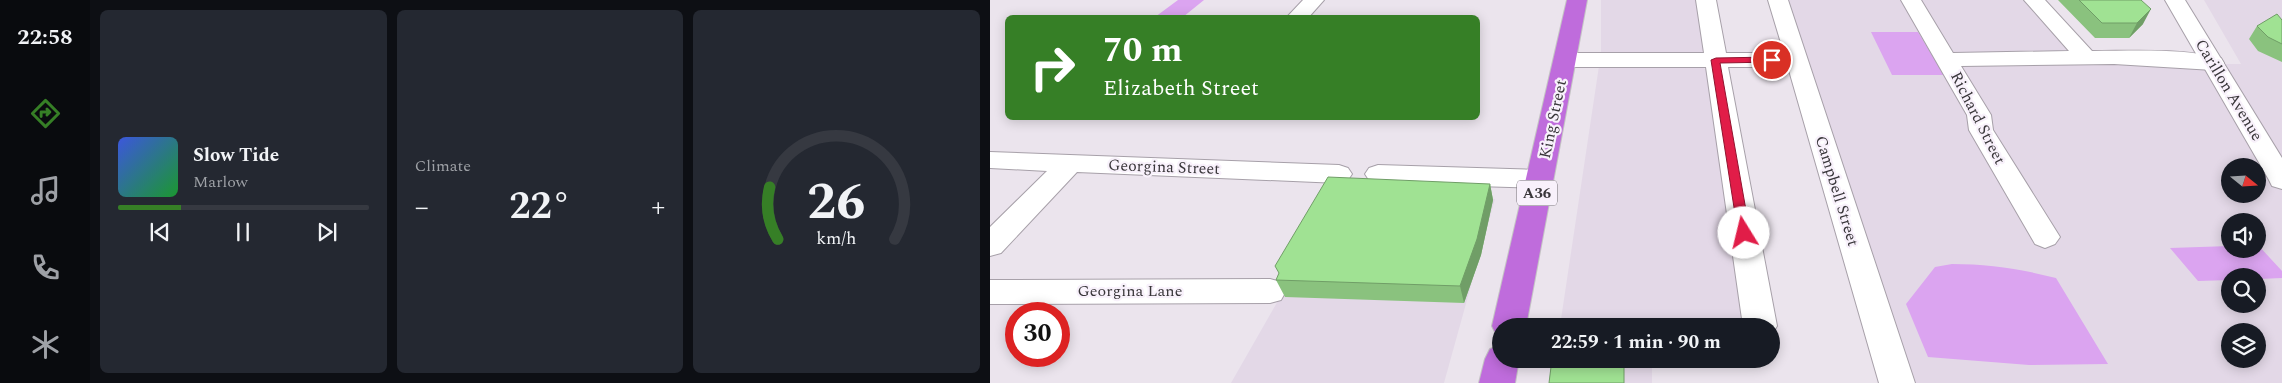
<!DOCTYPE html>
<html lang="en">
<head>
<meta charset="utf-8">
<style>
	:root { --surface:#171b24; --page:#242831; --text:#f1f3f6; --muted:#9ea1a6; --line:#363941; --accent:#367f26 }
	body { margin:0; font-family:Spectral,serif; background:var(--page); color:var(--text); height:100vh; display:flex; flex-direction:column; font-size:19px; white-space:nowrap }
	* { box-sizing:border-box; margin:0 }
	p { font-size:16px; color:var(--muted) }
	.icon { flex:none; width:28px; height:28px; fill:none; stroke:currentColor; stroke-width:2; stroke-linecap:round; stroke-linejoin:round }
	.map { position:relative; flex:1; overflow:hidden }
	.side { display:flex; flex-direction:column; gap:10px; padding:10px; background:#0d0f14; width:900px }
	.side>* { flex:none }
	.hud { position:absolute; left:15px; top:15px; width:475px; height:105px; border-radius:8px; box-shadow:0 2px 12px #0003; background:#367f26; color:#fff; overflow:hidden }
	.needle { width:32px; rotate:108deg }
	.fabs { position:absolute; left:1231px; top:158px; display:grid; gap:10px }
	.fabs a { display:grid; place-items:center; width:45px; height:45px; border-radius:50%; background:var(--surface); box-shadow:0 2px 12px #0003; font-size:25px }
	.speed { position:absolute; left:15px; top:302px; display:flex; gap:10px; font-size:25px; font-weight:700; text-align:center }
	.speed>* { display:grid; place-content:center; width:65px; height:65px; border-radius:50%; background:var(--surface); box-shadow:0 2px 12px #0003; line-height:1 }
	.speed .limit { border:8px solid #d22; background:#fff; color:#111 }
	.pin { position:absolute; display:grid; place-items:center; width:42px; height:42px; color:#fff; margin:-21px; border:2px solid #fff; border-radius:50%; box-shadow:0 1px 5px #0007 }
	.me { position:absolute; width:55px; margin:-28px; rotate:351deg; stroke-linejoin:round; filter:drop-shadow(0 0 4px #0008) }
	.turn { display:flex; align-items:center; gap:18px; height:105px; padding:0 15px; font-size:22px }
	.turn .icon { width:65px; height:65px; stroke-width:2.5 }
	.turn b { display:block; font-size:35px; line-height:42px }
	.big { font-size:38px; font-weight:700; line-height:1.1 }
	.side .widget { flex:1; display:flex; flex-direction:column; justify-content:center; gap:8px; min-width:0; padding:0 18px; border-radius:8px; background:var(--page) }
	.side .dial { align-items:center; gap:0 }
	.dial svg { height:130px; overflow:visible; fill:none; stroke:var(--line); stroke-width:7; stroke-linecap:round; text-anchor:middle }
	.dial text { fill:var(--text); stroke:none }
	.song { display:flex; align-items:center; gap:15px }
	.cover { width:60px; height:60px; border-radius:8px; background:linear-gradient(135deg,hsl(230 70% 55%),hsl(130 70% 35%)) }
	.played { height:5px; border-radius:2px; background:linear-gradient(90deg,var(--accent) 25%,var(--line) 25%) }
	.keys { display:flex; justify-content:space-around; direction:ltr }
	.heat { display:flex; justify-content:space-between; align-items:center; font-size:28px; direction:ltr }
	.side .tiles { flex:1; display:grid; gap:10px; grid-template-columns:repeat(3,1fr) }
	.trip { position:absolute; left:502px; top:318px; width:288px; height:50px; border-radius:25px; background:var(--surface); box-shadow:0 2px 12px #0003; font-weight:700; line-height:50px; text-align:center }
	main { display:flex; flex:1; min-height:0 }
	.menu { display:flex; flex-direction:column; width:90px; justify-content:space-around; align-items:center; background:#090b0e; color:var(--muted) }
	.menu .icon { width:35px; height:35px }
	.menu .selected { color:var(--accent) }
	.menu b { font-size:22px; color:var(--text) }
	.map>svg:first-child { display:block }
	.built { fill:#e3d8e7; fill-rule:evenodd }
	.green { fill:#dba4f0 }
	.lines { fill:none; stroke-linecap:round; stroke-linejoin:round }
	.street-casing { stroke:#a7a0a9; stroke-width:2 }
	.secondary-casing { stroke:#a7a0a9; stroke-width:2 }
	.highway-casing { stroke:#c4c3c4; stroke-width:2 }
	.street { fill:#fff; fill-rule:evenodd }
	.secondary { fill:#fff; fill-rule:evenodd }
	.highway { fill:#bf6cdc; fill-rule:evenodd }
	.wall { fill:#8ac27e }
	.shaded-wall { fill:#709e67 }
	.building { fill:#a0e293; stroke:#709e67 }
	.route { fill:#e11d48; stroke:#92132f }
	.labels { text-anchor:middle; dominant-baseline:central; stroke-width:4.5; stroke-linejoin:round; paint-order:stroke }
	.shield { fill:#f8f1fb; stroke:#726e74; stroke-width:1 }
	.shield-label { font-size:15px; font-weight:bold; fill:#39363a }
	.street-label { font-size:16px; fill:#39363a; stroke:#f8f1fb }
</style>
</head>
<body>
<main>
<nav class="menu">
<b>22:58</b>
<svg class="icon selected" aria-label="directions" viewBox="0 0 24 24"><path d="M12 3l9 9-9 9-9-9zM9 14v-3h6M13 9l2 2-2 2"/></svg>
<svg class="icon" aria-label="music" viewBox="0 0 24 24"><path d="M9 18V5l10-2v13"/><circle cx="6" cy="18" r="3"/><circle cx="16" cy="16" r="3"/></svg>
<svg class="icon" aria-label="phone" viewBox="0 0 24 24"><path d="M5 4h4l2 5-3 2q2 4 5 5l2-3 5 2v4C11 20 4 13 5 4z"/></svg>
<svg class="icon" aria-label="climate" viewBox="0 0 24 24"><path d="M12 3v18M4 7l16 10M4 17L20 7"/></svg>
</nav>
<section class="side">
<div class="tiles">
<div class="widget">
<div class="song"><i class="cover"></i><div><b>Slow Tide</b><p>Marlow</p></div></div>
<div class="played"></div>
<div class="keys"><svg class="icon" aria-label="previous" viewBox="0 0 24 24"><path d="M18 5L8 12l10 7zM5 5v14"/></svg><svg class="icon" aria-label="pause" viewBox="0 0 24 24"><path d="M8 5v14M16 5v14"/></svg><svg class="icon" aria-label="next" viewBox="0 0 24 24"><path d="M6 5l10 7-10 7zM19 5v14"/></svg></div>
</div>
<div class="widget"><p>Climate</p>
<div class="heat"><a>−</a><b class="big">22°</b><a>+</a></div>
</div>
<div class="widget dial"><svg viewBox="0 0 100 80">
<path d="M14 69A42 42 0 1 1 86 69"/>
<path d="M14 69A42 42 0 0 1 9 37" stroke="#367f26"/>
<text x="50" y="56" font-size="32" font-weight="700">26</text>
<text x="50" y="72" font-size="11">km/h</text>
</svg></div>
</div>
</section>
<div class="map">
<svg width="1292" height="383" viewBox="0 0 1292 383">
	<rect width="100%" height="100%" fill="#ebe4ed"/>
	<!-- built -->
	<path class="built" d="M611,0H708L715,50L706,55L611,56Z
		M797,0H1033L1090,64H1251L1214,0H1292V383H925ZM1240,166H1268V194H1240ZM1240,221H1268V249H1240ZM1240,276H1268V304H1240ZM1240,331H1268V359H1240Z
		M706,64L717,70L753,319L705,326H570L609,66Z
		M339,193L505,199L454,383H241L293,292Z
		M566,359H662V383H562Z"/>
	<!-- green -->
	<path class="green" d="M188,0H214L193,17H165Z
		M881,32H928L954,75H902Z
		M1268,245L1292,271V278L1268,279V276H1240V280L1208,281L1180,248L1240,246V249H1268Z
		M962,264C998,264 1031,269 1066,278L1118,364L1039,365L938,357L916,304L945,267Z"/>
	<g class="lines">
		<defs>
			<path id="street" d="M313,0H334L318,18H296Z
				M706,0H726L736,53H794L778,0H798L925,383H889L798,67H738L787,326L781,336V326H753L716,67H576L568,65L565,60L568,55L576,53H714Z
				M911,0H931L963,53L1079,51L1034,0H1055L1102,51C1144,51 1190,48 1231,58L1234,63L1231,68L1223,70L1124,64L971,66L1001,115L1003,130L1070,237L1065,244L1055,248L1045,244L979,130L977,115Z
				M0,152L349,165L358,168L362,174L358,180L349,183L87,172L11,253L0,256V227L57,171L0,168Z
				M388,165L550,170L560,173L563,179L560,185L550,188L388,183L379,180L375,174L379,168Z
				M280,279L291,282L296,291L291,300L280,303L0,304V280Z"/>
			<path id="secondary" d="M1175,0H1195L1292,158V189L1282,186L1279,180Z"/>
			<path id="highway" d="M577,0H597L536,326H511V337L507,336L502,326Z
				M511,345V359H529L525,383H489L495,359L500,349Z"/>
		</defs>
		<!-- street casing -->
		<use href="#street" class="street-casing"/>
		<!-- secondary casing -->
		<use href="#secondary" class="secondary-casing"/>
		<!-- highway casing -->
		<use href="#highway" class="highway-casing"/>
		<!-- street -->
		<use href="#street" class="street"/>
		<!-- secondary -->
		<use href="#secondary" class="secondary"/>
		<!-- highway -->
		<use href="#highway" class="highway"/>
	</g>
	<!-- wall -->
	<path class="wall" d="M1068,0H1151L1153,24L1139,38H1105Z
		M1292,20V62L1268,51L1259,39L1267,26Z
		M500,184L503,200L491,255L474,303L295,297L286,280Z"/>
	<!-- shaded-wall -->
	<path class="shaded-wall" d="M1161,9L1153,24L1139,38L1147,23Z
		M500,184L503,200L491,255L474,303L470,286Z"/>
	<!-- building -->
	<path class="building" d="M1089,0H1151L1161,9L1147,23H1112Z
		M1287,14L1292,20V44L1278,37L1267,26Z
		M338,177L500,184L487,239L470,286L286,280L289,273L285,266Z
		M567,321L635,322L634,326H567Z
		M562,359H634V383H559Z"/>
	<!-- route -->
	<path class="route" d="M782,57L785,58V62L730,63L760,233L754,237L748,233L721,60L726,58Z"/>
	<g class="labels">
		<!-- shield labels -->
		<rect class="shield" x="527" y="180.5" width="40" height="25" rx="4"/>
		<g class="shield-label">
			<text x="547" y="193">A36</text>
		</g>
		<!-- street labels -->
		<g class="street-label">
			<text transform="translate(1239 90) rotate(59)">Carillon Avenue</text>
			<text transform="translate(988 118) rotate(63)">Richard Street</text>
			<text transform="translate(563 119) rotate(-78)">King Street</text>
			<text transform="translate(174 167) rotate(2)">Georgina Street</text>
			<text transform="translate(847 191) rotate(73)">Campbell Street</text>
			<text x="140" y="291">Georgina Lane</text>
		</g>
	</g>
</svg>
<div class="fabs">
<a><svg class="needle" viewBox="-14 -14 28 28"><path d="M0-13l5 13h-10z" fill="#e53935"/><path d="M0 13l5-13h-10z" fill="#9ea1a6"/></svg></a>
<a><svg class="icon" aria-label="sound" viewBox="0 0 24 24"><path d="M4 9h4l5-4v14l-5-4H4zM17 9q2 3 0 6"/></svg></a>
<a><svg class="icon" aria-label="search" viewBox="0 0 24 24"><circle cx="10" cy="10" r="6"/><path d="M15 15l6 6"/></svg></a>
<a><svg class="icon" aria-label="layers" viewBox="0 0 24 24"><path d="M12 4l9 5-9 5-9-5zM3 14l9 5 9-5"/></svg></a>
</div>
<div class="speed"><div class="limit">30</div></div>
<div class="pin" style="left:782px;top:60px;background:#d93025"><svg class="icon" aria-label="arrive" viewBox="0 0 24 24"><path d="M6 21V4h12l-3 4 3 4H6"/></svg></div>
<svg class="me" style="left:754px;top:233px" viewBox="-20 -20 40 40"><circle r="19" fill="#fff"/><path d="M0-13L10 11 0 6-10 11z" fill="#e11d48"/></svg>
<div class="trip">22:59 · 1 min · 90 m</div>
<div class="hud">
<div class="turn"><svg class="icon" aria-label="right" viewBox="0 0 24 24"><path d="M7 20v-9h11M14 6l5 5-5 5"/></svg><div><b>70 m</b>Elizabeth Street</div></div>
</div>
</div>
</main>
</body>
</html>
